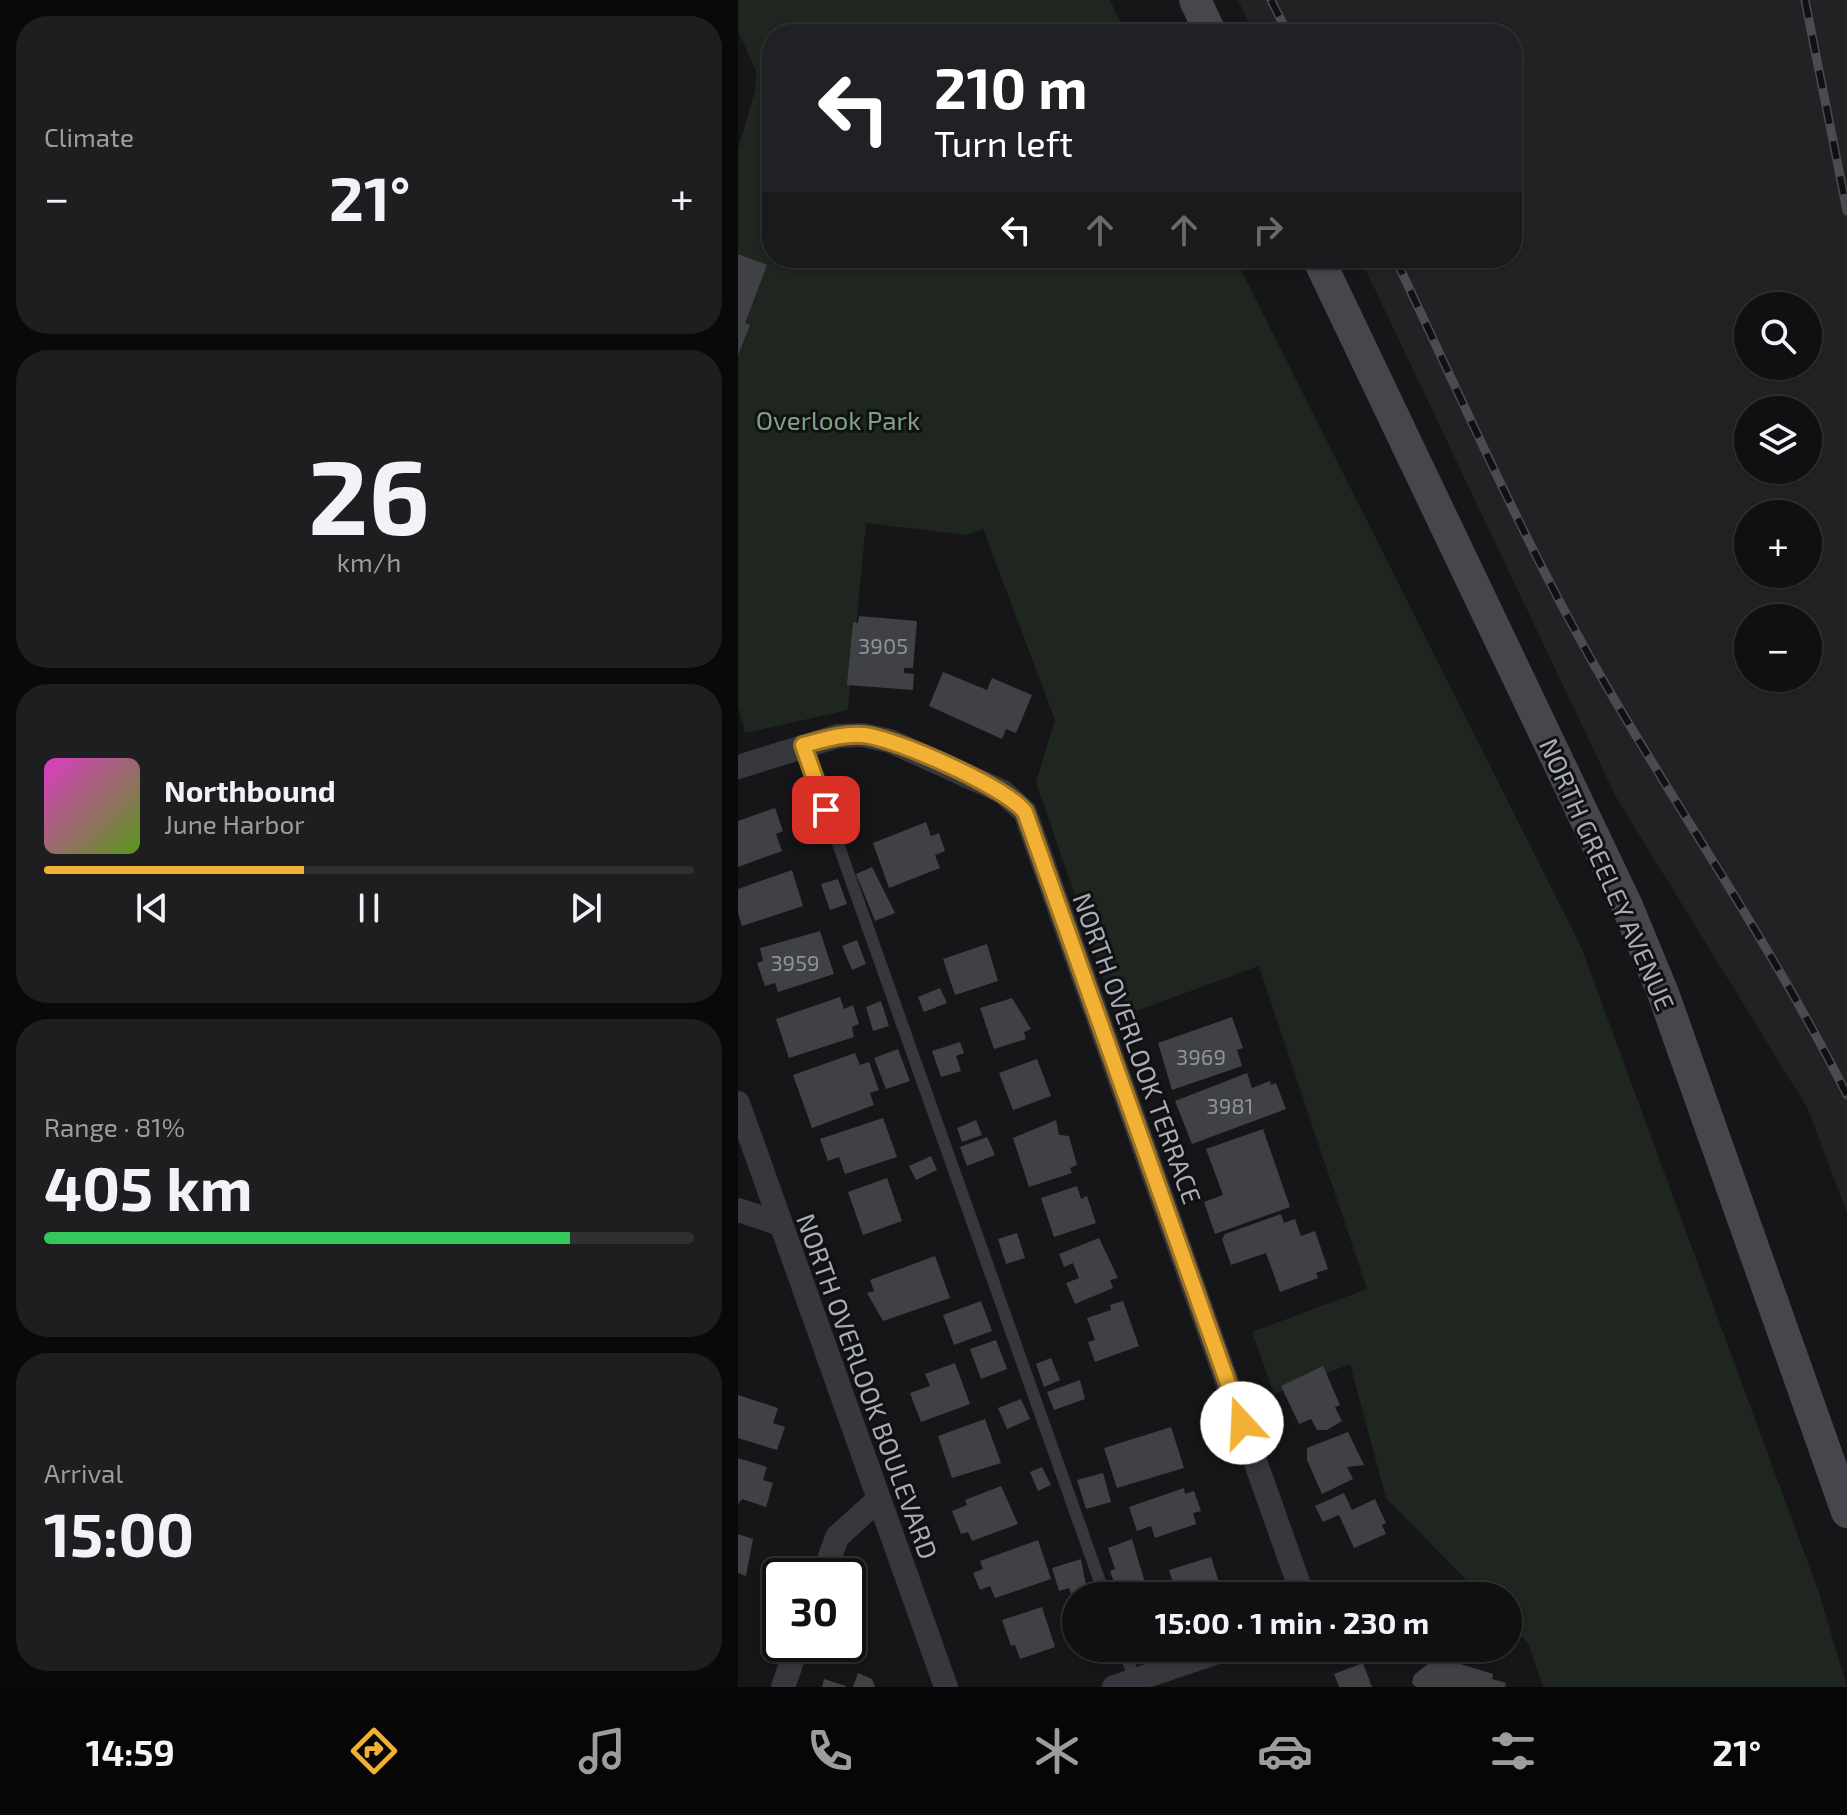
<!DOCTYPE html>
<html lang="en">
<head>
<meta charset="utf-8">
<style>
	:root { --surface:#101012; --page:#1e1e20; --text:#f1f3f6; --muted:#9c9d9f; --line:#303032; --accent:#f2b134 }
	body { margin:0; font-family:"Exo 2",sans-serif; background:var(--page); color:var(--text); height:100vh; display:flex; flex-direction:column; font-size:30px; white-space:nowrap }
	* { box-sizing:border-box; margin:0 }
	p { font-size:26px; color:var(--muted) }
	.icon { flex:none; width:44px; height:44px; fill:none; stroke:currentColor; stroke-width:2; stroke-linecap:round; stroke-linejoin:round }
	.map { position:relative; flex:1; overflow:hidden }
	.side { display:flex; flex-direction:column; gap:16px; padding:16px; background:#09090a; width:738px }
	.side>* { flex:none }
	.hud { position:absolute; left:24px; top:24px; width:760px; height:244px; border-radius:32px; box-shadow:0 2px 6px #0004,0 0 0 2px var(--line); background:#202124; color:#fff; overflow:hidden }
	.buttons { position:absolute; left:996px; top:292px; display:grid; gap:16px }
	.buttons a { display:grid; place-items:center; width:88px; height:88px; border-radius:50%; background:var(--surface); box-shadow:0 2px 6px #0004,0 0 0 2px var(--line); font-size:40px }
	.speed { position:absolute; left:24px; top:1558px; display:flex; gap:16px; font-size:40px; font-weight:700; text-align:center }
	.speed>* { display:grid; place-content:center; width:104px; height:104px; border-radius:50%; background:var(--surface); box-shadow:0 2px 6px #0004,0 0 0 2px var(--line); line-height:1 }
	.speed .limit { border:4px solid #111; border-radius:12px; background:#fff; color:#111 }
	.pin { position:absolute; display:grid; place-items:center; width:68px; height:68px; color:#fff; margin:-34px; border-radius:16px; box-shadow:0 4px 12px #0006 }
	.me { position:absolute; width:88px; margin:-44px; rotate:340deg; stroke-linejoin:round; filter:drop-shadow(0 0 6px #0008) }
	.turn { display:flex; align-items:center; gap:28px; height:168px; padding:0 40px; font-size:36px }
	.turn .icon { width:104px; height:104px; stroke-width:2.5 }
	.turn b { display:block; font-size:56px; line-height:68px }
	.lanes { display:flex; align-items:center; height:76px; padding:0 40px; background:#0003; justify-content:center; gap:40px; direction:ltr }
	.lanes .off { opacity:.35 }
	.big { font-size:60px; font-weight:700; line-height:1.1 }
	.side .tile { flex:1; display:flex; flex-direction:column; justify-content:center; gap:12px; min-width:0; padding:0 28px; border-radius:32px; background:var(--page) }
	.side .dial { align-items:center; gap:0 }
	.dial b { font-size:104px; line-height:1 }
	.song { display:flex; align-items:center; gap:24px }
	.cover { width:96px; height:96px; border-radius:12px; background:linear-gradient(135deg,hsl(310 70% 55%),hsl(90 70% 35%)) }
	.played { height:8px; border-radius:4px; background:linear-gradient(90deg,var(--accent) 40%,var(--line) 40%) }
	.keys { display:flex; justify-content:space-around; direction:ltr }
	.heat { display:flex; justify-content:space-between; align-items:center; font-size:44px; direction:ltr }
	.charge { height:12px; border-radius:6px; background:linear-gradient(90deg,#34c759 81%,var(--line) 0) }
	.trip { position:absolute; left:324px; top:1582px; width:460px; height:80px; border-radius:40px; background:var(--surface); box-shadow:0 2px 6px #0004,0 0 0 2px var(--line); font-weight:700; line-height:80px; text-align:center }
	.dock { display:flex; height:128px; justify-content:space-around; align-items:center; background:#060607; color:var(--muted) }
	.dock .icon { width:56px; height:56px }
	.dock .active { color:var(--accent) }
	.dock b { font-size:36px; color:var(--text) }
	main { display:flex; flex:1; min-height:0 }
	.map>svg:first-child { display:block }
	.built { fill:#222225; fill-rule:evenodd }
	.green { fill:#1e261f }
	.building { fill:#404145 }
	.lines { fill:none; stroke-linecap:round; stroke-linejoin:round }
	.lane { stroke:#37383d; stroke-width:12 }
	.street { stroke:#37383d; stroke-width:24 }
	.secondary { stroke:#45474d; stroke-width:32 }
	.rail-casing { stroke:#4a4c52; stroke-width:9 }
	.rail { stroke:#111113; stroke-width:6; stroke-dasharray:18; stroke-linecap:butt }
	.route-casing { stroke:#9d7322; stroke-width:20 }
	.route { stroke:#f2b134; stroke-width:14 }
	.labels { text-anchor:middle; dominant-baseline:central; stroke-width:6; stroke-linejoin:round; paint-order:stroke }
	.number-label { font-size:22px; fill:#8e929b }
	.park-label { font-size:26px; fill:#7fa381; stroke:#111113 }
	.street-label { font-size:26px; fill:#a8adb8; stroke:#111113 }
</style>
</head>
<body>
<main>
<section class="side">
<div class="tile"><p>Climate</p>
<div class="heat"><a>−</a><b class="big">21°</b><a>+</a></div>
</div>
<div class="tile dial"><b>26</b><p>km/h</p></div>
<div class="tile">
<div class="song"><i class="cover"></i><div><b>Northbound</b><p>June Harbor</p></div></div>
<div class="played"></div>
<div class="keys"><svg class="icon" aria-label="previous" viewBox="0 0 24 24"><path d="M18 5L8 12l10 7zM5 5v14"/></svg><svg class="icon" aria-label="pause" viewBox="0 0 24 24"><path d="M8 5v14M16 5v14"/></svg><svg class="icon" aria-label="next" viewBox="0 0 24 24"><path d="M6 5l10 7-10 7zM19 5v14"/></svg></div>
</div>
<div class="tile"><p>Range · 81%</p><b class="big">405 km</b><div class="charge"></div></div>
<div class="tile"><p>Arrival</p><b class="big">15:00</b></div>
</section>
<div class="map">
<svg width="1109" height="1687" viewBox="0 0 1109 1687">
	<rect width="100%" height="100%" fill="#161618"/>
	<!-- built -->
	<path class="built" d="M500,0H1109V1213L1070,1109L878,797L622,258H774V34H516ZM1010,306H1070V366H1010ZM1010,410H1070V470H1010ZM1010,514H1070V574H1010ZM1010,618H1070V678H1010Z"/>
	<!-- green -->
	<path class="green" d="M0,0H372L388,34H34V258H497L844,949L1081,1593L1109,1687H805L790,1643L770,1623V1596H744L648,1498L612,1364L536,1394L514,1332L629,1289L521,966L379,1018L298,782L317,720L245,529L228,535L128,523L110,710L7,733L0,705V149L17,91L18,71L0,31Z"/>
	<!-- building -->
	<path class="building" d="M0,254L29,265L7,323L12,325L0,355Z
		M121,616L179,621L175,668H166V673L176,674L175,690L109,685L115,622L120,623Z
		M205,672L249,690L254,678L294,695L278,733L268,729L264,739L191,706Z
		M37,808L45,831L38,834L44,851L0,867V821Z
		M188,822L193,836L201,833L207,851L197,855L202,868L151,888L135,843Z
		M134,867L157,913L137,921L118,874Z
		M54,870L65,906L4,926L0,913V889Z
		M100,879L109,904L92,910L83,884Z
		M82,931L96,974L40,992L37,983L27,986L19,963L25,961L22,948Z
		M119,940L128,964L114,970L104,946Z
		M249,944L260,981L217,995L205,959Z
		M202,988L209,1003L186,1012L180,997Z
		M102,997L106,1009L115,1005L121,1024L114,1027L116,1037L51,1058L38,1019Z
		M274,998L293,1029L286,1032L288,1039L256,1049L242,1008Z
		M143,1001L151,1026L135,1031L128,1007Z
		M494,1017L505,1048L499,1050L504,1066L434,1090L420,1043Z
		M222,1042L226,1053L218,1056L223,1071L203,1077L194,1051Z
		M160,1049L172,1081L148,1089L136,1058Z
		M117,1053L122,1065L131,1062L141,1090L132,1093L136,1105L74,1128L55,1075Z
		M299,1059L313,1096L275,1110L261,1073Z
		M509,1073L514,1088L532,1081L533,1085L538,1083L548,1109L454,1144L437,1101Z
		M145,1118L159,1157L107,1174L101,1157L90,1161L82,1139Z
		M238,1120L244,1135L224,1142L219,1128Z
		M318,1120L321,1135L331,1136L339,1165L332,1168L334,1173L291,1187L275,1138Z
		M525,1129L552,1207L477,1234L466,1202L485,1195L468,1149Z
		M249,1137L257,1155L229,1166L222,1147Z
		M193,1156L199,1170L178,1180L171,1166Z
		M149,1178L164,1221L125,1235L110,1192Z
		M339,1186L343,1199L349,1196L358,1223L316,1237L303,1198Z
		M543,1214L546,1223L557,1219L563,1236L577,1231L590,1269L578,1273L580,1278L542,1292L528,1253L493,1265L484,1239L487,1234Z
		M279,1233L287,1258L268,1264L260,1239Z
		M361,1238L380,1278L372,1280L375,1288L337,1304L328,1283L341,1278L335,1263L326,1267L321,1254Z
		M197,1256L212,1298L145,1321L129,1293L136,1291L132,1280Z
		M243,1301L254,1331L216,1345L205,1315Z
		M385,1301L401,1346L357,1362L350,1342L357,1340L349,1318L373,1310L372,1305Z
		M258,1340L269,1369L243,1379L232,1349Z
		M313,1358L322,1380L306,1387L298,1364Z
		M217,1363L232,1404L183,1422L172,1393L192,1386L187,1374Z
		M585,1366L602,1405L597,1407L604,1421L589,1430H579L573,1419L561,1424L543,1386Z
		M342,1380L347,1399L316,1410L309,1392Z
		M0,1395L40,1408L35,1423L47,1427L39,1450L0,1438Z
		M283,1399L292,1419L269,1429L260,1408Z
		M247,1419L263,1463L214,1478L200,1436Z
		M433,1427L446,1468L379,1488L366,1448Z
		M610,1432L626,1465L609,1467L615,1479L584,1494L569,1460V1448Z
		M0,1458L29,1467L25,1480L35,1483L28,1507L4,1499L0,1504Z
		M304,1467L313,1485L300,1491L292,1472Z
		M365,1473L373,1502L348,1509L339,1480Z
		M263,1486L280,1524L234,1541L230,1532L223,1534L214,1511L229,1505L227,1500Z
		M446,1488L447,1494L456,1491L463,1511L455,1513L458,1524L417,1538L413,1526L399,1531L391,1507Z
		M606,1493L614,1510L637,1499L648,1523L644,1525L648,1534L616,1548L601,1515L585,1522L577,1506Z
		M0,1534L15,1539L8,1576L0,1573Z
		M394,1539L408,1586L381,1596L372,1571L377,1569L370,1548Z
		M300,1540L313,1579L257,1598L252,1586L242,1590L235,1573L245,1569L242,1561Z
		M473,1557L485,1595L439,1596L431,1570Z
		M343,1559L350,1596H338L337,1609L331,1588L321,1591L314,1568Z
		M304,1607L317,1647L282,1659L277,1645L273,1646L264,1620Z
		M693,1655L755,1674L754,1679L768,1683L767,1687H678L674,1683L676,1675L691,1663Z
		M625,1663L634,1687H601L596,1674Z
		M120,1673L134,1679L137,1687H115Z
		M86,1679L108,1686V1687H84Z"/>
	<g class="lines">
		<!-- lane -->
		<path class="lane" d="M65,745L367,1596
			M385,1648L397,1680"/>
		<!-- street -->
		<path class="street" d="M0,767L100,736L125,735L152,741L265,792L287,812L565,1596
			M0,1103L208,1687
			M0,1210L43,1224
			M85,1576L99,1537L141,1499
			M45,1687L60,1644
			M376,1687L492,1648"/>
		<!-- secondary -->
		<path class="secondary" d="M457,0L473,34
			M580,258L889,906L925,993L1109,1512"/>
		<defs>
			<path id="rail" d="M533,0L550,34
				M1067,0L1109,211
				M657,258C721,393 781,531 854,661C937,807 1034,945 1109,1095"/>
		</defs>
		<!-- rail casing -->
		<use href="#rail" class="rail-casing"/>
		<!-- rail -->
		<use href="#rail" class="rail"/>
	</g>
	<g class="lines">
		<defs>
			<path id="route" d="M88,810L65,745C85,740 105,733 126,735C159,739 268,787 287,812L504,1423"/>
		</defs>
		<!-- route casing -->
		<use href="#route" class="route-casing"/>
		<!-- route -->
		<use href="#route" class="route"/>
	</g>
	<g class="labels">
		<!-- number labels -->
		<g class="number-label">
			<text x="145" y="645">3905</text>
			<text x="57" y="962">3959</text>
			<text x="463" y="1056">3969</text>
			<text x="492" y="1105">3981</text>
		</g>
		<!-- park labels -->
		<g class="park-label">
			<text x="100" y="419">Overlook Park</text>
		</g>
		<!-- street labels -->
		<g class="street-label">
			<text transform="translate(870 874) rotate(66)">NORTH GREELEY AVENUE</text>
			<text transform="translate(400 1048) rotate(70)">NORTH OVERLOOK TERRACE</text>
			<text transform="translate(130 1386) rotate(70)">NORTH OVERLOOK BOULEVARD</text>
		</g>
	</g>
</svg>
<div class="buttons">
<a><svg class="icon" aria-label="search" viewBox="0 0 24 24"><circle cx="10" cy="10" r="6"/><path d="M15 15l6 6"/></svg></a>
<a><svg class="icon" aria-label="layers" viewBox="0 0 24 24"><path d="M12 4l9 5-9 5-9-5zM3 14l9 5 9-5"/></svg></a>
<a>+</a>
<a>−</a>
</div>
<div class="speed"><div class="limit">30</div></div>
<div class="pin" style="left:88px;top:810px;background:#d93025"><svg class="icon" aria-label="arrive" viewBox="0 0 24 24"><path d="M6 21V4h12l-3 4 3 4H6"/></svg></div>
<svg class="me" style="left:504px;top:1423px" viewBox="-20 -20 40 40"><circle r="19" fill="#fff"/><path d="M0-13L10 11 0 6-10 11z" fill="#f2b134"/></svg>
<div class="trip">15:00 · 1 min · 230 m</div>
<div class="hud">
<div class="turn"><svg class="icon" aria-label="left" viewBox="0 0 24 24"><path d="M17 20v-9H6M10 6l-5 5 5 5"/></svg><div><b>210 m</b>Turn left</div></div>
<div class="lanes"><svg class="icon" aria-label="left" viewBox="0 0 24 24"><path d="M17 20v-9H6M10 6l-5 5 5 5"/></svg><svg class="icon off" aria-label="ahead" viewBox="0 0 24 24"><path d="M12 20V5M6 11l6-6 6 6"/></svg><svg class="icon off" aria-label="ahead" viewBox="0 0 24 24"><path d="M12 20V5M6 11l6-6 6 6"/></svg><svg class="icon off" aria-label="right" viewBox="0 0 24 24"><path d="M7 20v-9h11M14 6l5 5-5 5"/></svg></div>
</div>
</div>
</main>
<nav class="dock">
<b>14:59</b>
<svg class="icon active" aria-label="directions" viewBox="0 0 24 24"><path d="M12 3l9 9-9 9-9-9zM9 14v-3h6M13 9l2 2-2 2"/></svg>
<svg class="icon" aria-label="music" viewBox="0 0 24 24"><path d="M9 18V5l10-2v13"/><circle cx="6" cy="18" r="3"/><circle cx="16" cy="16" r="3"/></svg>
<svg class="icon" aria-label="phone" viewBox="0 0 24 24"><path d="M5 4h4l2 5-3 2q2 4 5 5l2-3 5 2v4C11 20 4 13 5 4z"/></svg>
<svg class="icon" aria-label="climate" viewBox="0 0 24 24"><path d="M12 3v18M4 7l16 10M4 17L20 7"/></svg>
<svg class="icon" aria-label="car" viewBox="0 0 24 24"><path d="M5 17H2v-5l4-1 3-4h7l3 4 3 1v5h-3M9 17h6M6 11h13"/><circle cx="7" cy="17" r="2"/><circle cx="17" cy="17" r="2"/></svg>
<svg class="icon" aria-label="filters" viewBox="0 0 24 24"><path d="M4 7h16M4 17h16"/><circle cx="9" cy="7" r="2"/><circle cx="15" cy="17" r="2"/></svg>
<b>21°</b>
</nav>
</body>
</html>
